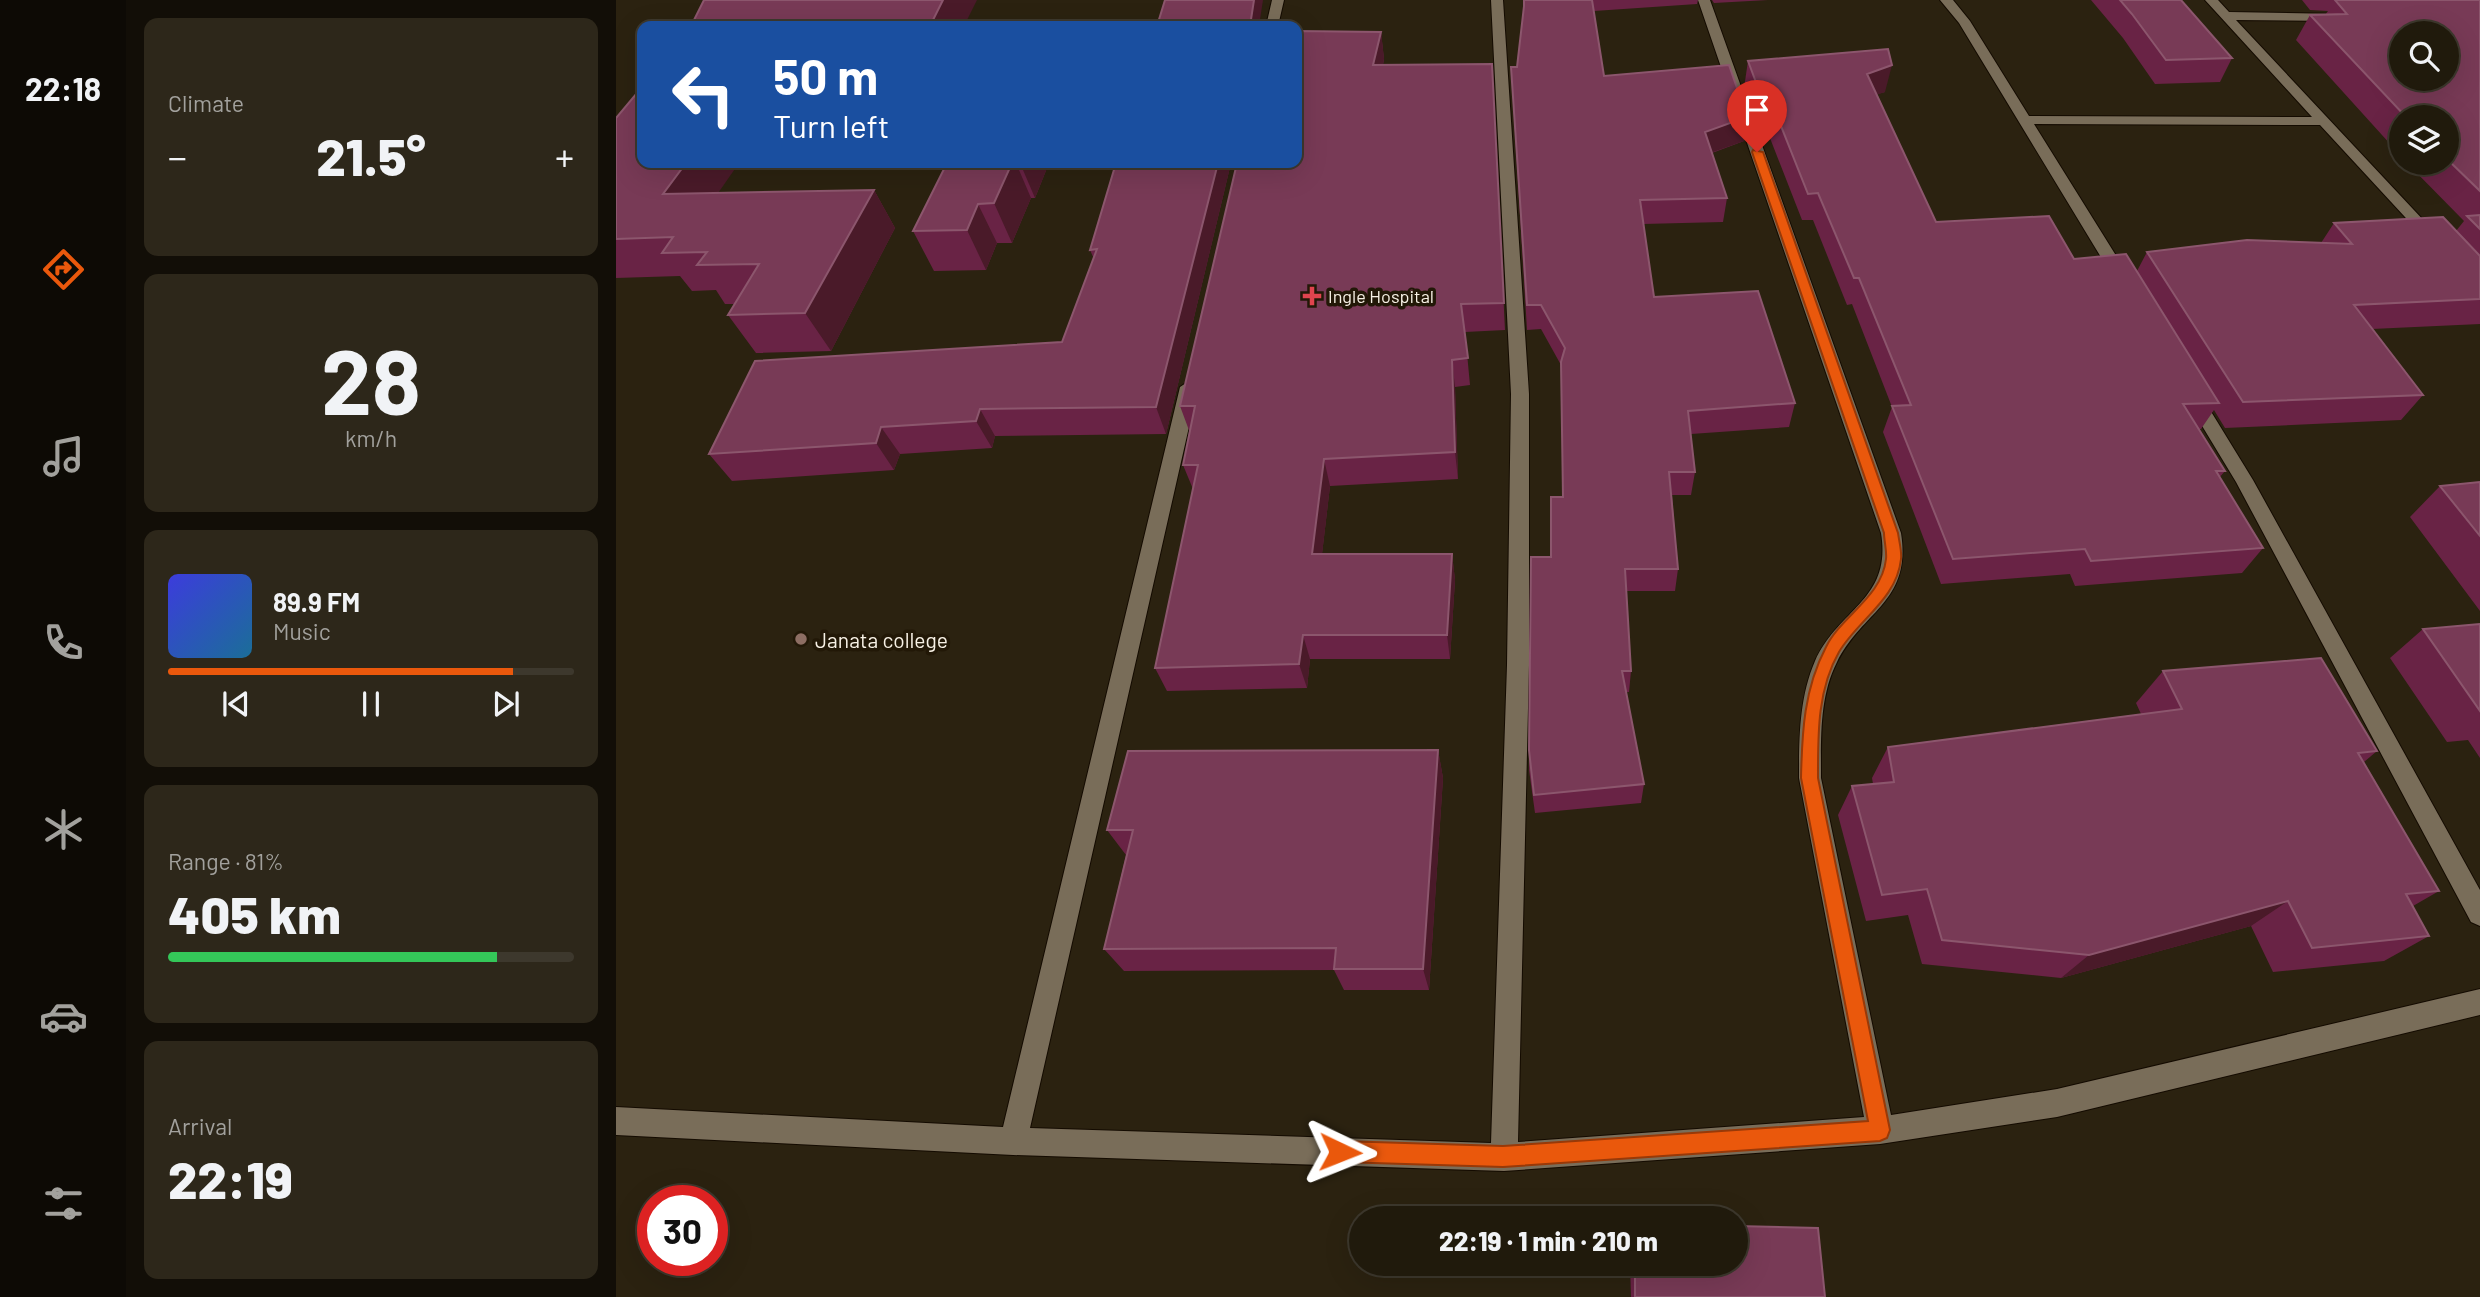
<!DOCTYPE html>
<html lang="en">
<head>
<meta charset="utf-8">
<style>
	:root { --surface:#201a0c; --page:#2d271a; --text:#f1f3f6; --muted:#a2a19d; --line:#3d382d; --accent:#ea580c }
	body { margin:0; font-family:Barlow,sans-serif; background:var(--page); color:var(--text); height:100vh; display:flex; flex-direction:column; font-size:26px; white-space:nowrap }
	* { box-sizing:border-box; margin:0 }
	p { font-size:23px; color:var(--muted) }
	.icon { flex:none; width:38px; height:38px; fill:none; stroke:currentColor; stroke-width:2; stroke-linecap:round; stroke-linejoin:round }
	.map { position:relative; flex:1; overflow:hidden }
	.side { display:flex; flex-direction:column; gap:18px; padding:18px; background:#120e07; width:490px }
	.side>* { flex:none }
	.hud { position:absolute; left:21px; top:21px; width:665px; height:147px; border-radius:14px; box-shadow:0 7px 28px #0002,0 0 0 2px var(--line); background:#1a4fa0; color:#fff; overflow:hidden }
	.controls { position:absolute; left:1773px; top:21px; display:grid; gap:14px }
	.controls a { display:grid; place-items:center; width:70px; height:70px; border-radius:50%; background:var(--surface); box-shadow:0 7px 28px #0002,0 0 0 2px var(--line); font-size:35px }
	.speed { position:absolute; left:21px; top:1185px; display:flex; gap:14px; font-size:35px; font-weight:700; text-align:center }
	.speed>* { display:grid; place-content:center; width:91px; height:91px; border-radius:50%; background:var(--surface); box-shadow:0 7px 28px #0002,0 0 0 2px var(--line); line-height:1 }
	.speed .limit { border:10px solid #d22; background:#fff; color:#111 }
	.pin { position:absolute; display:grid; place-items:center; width:60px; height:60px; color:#fff; margin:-72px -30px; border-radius:50% 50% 50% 0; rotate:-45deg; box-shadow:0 0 7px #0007 }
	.pin .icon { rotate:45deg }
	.me { position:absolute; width:77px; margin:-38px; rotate:92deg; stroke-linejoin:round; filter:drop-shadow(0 0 5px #0008) }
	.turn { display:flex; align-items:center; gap:24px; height:147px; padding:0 21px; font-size:32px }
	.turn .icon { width:91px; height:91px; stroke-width:2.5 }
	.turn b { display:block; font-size:49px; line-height:60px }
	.big { font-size:52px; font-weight:800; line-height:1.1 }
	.side .tile { flex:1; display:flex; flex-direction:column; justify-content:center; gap:10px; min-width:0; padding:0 24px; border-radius:14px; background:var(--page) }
	.side .dial { align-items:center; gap:0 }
	.dial b { font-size:91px; line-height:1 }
	.song { display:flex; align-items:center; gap:21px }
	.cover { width:84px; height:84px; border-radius:10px; background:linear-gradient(135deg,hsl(240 70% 55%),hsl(200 70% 35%)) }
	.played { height:7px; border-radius:4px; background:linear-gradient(90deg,var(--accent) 85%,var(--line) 85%) }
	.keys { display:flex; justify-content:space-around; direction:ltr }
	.heat { display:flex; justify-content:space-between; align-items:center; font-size:38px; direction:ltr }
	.charge { height:10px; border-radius:5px; background:linear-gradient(90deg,#34c759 81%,var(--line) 0) }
	.trip { position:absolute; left:733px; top:1206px; width:399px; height:70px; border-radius:35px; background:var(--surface); box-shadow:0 7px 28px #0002,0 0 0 2px var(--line); font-weight:800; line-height:70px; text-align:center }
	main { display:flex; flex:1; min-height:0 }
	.tabs { display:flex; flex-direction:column; width:126px; justify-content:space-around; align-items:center; background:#0d0a05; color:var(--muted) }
	.tabs .icon { width:49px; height:49px }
	.tabs .current { color:var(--accent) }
	.tabs b { font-size:32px; color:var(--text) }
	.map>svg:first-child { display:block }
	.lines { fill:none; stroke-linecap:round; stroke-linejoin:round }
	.minor-casing { stroke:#140b00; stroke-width:2 }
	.minor { fill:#796d59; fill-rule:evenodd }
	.wall { fill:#692345 }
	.shaded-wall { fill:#4a1a29 }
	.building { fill:#783a56; stroke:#8c566d; stroke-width:2; fill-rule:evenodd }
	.route { fill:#ea580c; stroke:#983908; stroke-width:2 }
	.health-dot { fill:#e0444e; stroke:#221807; stroke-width:2.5 }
	.education-dot { fill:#8d6e63; stroke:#221807; stroke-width:2.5 }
	.labels { text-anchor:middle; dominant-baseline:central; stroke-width:7; stroke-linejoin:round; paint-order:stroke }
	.far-poi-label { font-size:18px; fill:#f7f1e5; stroke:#221807; text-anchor:start }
	.poi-label { font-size:21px; fill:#f7f1e5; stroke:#221807; text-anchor:start }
</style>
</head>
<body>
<main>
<nav class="tabs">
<b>22:18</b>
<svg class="icon current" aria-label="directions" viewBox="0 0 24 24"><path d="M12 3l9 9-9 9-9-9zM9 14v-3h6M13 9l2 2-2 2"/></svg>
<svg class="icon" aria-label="music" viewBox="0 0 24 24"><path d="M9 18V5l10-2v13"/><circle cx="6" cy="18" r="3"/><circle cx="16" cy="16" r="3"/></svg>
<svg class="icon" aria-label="phone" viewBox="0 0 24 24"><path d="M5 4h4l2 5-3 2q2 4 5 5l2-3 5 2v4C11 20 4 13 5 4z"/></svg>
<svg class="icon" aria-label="climate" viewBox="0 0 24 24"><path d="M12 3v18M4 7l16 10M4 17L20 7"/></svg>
<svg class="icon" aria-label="car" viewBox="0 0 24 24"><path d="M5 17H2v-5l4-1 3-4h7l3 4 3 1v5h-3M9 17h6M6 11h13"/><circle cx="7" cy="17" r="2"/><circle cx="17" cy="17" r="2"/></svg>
<svg class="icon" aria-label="filters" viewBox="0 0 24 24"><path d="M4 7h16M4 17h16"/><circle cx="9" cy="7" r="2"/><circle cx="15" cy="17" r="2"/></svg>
</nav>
<section class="side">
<div class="tile"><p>Climate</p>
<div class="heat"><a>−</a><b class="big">21.5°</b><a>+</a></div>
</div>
<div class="tile dial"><b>28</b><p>km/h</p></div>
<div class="tile">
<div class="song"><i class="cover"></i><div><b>89.9 FM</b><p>Music</p></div></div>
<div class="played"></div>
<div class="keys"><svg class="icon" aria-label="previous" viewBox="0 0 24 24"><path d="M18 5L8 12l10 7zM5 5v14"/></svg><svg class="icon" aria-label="pause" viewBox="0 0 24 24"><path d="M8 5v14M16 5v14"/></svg><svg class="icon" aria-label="next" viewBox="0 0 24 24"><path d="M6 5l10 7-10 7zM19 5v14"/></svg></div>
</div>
<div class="tile"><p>Range · 81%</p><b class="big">405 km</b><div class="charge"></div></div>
<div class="tile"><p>Arrival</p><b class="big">22:19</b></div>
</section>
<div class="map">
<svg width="1864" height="1297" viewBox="0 0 1864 1297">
	<rect width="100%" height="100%" fill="#2b2210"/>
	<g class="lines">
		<defs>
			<path id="minor" d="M656,0H668L662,26H650Z
				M875,0H887L913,394V665L902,1142L1248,1117L1183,778C1183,739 1183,698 1199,661C1223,608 1276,600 1265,533L1082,0H1094L1285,533C1296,602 1246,611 1221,662C1203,697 1205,740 1205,778L1275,1115L1441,1089L1864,989V1015L1441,1117L1264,1144L888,1171L397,1155L0,1135V1107L387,1127L564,387L573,381L582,387L414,1128L875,1143L891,665L895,394Z
				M1324,0H1337L1354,21L1413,116L1696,117L1589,0H1602L1613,12L1724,14L1726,17L1720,21L1620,20L1826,240L1823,243H1813L1704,125L1418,124L1514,278L1506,283L1500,282L1343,23Z
				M1577,390L1583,392L1637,480L1864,890V926L1855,922L1620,482L1568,396Z"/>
		</defs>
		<!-- minor casing -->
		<use href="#minor" class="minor-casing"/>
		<!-- minor -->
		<use href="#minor" class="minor"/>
	</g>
	<!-- wall -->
	<path class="wall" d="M907,0H1082L1081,4L978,11L988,76L1131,117L1128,141L1096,153L1111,198L1107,222L1027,224L1038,297L1179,403L1173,427L1075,434L1079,472L1075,495H1056L1062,569L1059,591H1010L1015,671L1013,692H1010L1028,784L1025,803L919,813L913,770V750L935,557L947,497L945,365L925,329L911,330L895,67H901L908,11Z
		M1096,0H1152L1098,3Z
		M1475,0H1565L1616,58L1604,82L1539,84L1507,38Z
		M1686,0H1864V324L1756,329L1807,395L1785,420L1609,428L1598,410L1585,429H1583L1609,471L1603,478L1647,548L1626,573L1459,586L1454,574L1325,584L1267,432L1276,407L1236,304L1231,305L1197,220H1186L1152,133L1145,135L1128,88L1132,61L1269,92L1261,94L1320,222L1458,259L1521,271L1531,252L1705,243L1718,223L1840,231L1848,221L1791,163H1830V117H1785V156L1680,40L1694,15H1709L1712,11L1694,10Z
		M765,32L768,59L767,65L876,64L889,330L849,332L854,385L839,387L842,479L714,486L706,554H836L839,580L834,659H694L691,688L551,691L539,668L577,489L567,465L574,433L564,406Z
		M0,118L102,193L258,190L279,228L215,351L140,353L112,315L119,304H109L100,290L76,291L64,276L0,278Z
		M331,163H433L419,198H415L396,243H381L370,270L318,271L297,231Z
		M500,163H615L550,434L379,436L376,448L284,454L278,470L116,481L93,454L446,342L478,259L474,250Z
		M1864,482V611L1794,517L1824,486Z
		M1864,624V758L1852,740L1831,742L1774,658L1807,629Z
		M1547,671L1761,751L1748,762L1823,891L1797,906L1813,936L1768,961L1657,972L1635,926L1445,978L1306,964L1292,915L1250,921L1222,815L1236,786L1257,784L1256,778L1272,747L1525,714L1520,703Z
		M822,750L827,778L813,990H728L718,970L508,971L488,949L510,855L491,830Z
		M1014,1264H1120L1209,1297H1015Z"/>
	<!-- shaded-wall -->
	<path class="shaded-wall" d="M327,0H361L348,26H314Z
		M638,0H647L643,26H634Z
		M765,32L768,59L761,92L757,65Z
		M1276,65L1269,92L1245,100L1251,74Z
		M1157,106L1152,133L1145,135L1150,109Z
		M1131,117L1128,141L1086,156L1089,132Z
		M70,163H123L75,232L47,194Z
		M396,163H400L415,198L396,243L378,203Z
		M404,163H433L419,198Z
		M602,163H615L550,434L540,407Z
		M258,190L279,228L215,351L189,313Z
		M362,204L381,243L370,270L351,230Z
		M836,360L839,387L842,479L839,452Z
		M364,409L379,436L376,448L360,421Z
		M265,427L284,454L278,470L260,443Z
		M708,459L714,486L703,580L696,554Z
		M836,554L839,580L834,659L831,635Z
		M687,635L694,659L691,688L683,664Z
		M822,750L827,778L813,990L807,969Z
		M1672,901L1635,926L1445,978L1473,955Z"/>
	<!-- building -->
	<path class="building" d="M88,0H327L314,26H75Z
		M549,0H638L634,26H541Z
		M908,0H976L988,76L1113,65L1131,117L1089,132L1111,198L1024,200L1038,297L1142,291L1179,403L1072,411L1079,472H1053L1062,569H1009L1015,671H1006L1028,784L918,795L913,750L915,557H935V497H947L945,362L949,348L925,305H911L895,67H901L908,6Z
		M1504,0H1565L1616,58L1550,60L1516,14Z
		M1719,0H1864V191L1830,158V117H1790L1694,15L1731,14ZM1785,33H1830V79H1785Z
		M681,31L765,32L757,65L876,64L888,303L845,304L852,358L836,360L839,452L708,459L696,554H836L831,635H687L683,664L539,668L582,465H567L579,406H564L621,163H681Z
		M1272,49L1276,65L1251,74L1320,222L1433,216L1458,259L1510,254L1603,403L1567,404L1609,471H1600L1647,548L1475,561L1469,549L1337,559L1276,406L1295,405L1243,278H1238L1202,193L1192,194L1157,106L1150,109L1132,61Z
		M26,87V163H70L47,194L258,190L189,313L112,315L143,264L81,265L91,252L46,253L57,237L0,239V118Z
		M331,163H396L378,203L362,204L351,230L297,231Z
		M500,163H602L540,407L364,409L360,421L265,427L260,443L93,454L139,361L446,342L481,249L474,250Z
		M1864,215V229L1851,216Z
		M1827,217L1864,256V299L1738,305L1807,395L1627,402L1531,252L1631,240L1736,244L1718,223Z
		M1864,482V536L1824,486Z
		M1864,624V711L1807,629Z
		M1705,658L1761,751L1742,753L1823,891L1790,894L1813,936L1696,948L1672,901L1473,955L1326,940L1311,889L1266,895L1236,786L1278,782L1272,747L1566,709L1547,671Z
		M822,750L807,969H718L720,948L488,949L517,830H491L512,751Z
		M1120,1226L1202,1228L1209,1297H1019V1264H1120Z"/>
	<!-- route -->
	<path class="route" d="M1137,150L1147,152L1282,533C1283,541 1286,551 1285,559C1281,599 1242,620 1223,652C1201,690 1202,736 1202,778L1274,1130L1271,1138L1264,1141L887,1167L724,1162L717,1159L714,1152L717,1144L724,1141L887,1146L1252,1121L1185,778C1186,732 1188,689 1210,647C1225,616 1266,597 1270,559C1271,551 1268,541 1268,533L1136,152Z"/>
	<!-- markers -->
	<path class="health-dot" d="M692.5 285.5h7v7h7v7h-7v7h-7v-7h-7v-7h7z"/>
	<circle class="education-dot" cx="185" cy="639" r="7"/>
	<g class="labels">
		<!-- far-poi labels -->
		<g class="far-poi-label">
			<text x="712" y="296">Ingle Hospital</text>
		</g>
		<!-- poi labels -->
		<g class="poi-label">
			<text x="199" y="639">Janata college</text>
		</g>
	</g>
</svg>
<div class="controls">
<a><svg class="icon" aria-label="search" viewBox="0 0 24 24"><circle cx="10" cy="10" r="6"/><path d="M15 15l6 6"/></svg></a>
<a><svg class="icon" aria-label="layers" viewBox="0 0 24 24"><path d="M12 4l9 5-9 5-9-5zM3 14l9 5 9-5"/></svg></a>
</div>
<div class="speed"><div class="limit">30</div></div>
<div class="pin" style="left:1141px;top:152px;background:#d93025"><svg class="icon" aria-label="arrive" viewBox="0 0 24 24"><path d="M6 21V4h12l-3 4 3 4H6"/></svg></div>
<svg class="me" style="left:724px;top:1152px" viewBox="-20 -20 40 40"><path d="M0-17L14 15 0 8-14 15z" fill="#ea580c" stroke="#fff" stroke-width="4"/></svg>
<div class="trip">22:19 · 1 min · 210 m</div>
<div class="hud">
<div class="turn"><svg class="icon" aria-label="left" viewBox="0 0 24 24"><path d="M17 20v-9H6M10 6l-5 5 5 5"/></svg><div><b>50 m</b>Turn left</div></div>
</div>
</div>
</main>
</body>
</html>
